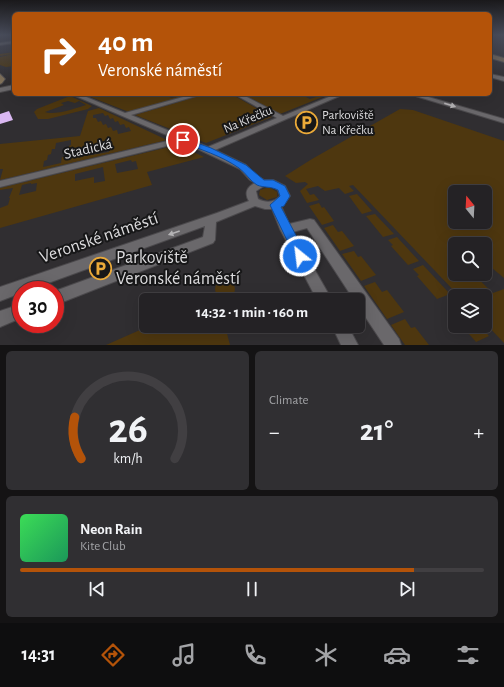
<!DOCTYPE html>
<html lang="en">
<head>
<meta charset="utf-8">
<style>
	:root { --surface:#242225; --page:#302f32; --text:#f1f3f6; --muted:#a3a4a7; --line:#413f42; --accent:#b45309 }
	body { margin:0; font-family:"Alegreya Sans",sans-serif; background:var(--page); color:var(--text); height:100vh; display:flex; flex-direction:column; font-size:15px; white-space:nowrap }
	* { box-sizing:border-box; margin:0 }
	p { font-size:13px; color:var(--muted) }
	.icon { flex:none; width:22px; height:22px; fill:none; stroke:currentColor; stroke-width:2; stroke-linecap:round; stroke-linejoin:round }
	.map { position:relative; height:345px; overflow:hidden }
	.side { display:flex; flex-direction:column; gap:6px; padding:6px; background:#141314; flex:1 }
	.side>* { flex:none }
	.top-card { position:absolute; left:12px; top:12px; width:480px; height:84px; border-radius:6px; box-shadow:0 4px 16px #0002,0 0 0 1px var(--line); background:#b45309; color:#fff; overflow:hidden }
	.needle { width:26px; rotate:342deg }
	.buttons { position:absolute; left:448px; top:185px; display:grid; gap:8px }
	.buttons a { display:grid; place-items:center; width:44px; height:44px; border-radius:6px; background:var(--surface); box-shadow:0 4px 16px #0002,0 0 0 1px var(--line); font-size:20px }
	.speed { position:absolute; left:12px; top:281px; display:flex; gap:8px; font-size:20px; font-weight:700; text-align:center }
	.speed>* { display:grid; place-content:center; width:52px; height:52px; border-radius:50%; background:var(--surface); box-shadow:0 4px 16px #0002,0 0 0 1px var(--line); line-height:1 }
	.speed .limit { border:6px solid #d22; background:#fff; color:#111 }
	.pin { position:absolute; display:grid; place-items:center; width:34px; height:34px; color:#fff; margin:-17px; border:2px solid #fff; border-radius:50%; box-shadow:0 1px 4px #0007 }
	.me { position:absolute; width:44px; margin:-22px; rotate:331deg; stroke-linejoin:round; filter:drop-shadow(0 0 3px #0008) }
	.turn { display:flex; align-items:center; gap:14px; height:84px; padding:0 20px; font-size:18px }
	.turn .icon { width:52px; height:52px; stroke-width:2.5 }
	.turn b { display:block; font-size:28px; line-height:34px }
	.big { font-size:30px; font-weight:700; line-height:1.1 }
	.side .card { flex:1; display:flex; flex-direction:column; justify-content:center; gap:6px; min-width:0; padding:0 14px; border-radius:6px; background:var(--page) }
	.side .dial { align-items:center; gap:0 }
	.dial svg { height:104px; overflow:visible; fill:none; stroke:var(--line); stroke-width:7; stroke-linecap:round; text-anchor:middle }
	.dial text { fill:var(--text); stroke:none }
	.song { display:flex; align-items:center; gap:12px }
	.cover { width:48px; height:48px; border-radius:6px; background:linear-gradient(135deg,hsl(130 70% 55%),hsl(150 70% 35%)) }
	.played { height:4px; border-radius:2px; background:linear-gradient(90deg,var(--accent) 85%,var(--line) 85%) }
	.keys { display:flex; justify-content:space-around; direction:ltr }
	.heat { display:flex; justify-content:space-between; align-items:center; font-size:22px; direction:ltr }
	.side .tiles { flex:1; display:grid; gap:6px; grid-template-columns:1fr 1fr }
	.card:last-child { grid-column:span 2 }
	.trip { position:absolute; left:139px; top:293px; width:226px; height:40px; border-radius:6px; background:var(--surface); box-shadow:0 4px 16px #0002,0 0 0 1px var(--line); font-weight:700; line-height:40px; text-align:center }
	.menu { display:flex; height:64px; justify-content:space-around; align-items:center; background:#0e0e0f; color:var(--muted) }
	.menu .icon { width:28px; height:28px }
	.menu .current { color:var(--accent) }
	.menu b { font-size:18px; color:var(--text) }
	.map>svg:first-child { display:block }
	.green { fill:#4e370f; fill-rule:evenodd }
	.building { fill:#dab8f2 }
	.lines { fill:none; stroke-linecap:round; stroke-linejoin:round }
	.street-casing { stroke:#4b494c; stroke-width:2 }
	.secondary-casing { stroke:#4b494c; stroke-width:2 }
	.street { fill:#6a686b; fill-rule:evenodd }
	.secondary { fill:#82725a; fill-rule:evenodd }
	.oneway { fill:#b4b3b5 }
	.route { fill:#1a73e8; stroke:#114b97 }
	.labels { text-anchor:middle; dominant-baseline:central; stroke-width:4; stroke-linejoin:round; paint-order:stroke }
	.far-poi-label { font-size:13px; fill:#dcdbdd; stroke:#171718; text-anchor:start }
	.far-street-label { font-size:13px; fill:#dcdbdd; stroke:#171718 }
	.street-label { font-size:15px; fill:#dcdbdd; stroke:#171718 }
	.near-street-label { font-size:18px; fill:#dcdbdd; stroke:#171718 }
	.near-poi-label { font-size:18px; fill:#dcdbdd; stroke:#171718; text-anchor:start }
</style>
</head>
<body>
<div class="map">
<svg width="504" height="345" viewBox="0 0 504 345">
	<rect width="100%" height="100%" fill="#302e31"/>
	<!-- green -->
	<path class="green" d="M14,52V66L6,67L0,65V57L13,54L0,56V54Z
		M83,94H171L168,96L171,98L192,94L129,112Z
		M206,94H215L216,96L231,94L272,117L206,143L135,115Z
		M243,94H248L253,97L256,96L255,94H315L304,96L310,99L319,96L315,94L325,96L280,114Z
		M70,96L92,106L88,109L48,119H38L34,112L37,109ZM68,101L75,103L79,101L86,105C77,108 54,116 45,112L64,105L61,103Z
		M99,108L167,140L0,180L3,169H0V144L80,136L88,111ZM103,113L105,116L108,115L110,119L113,118L115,122L118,121L120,125L124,124L126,128L129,127L131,131L118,134L117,130L113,131L111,127L108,128L106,124L103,125L101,121L98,122L96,118H93V115ZM71,140V145L69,146L68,151H65V157H62L61,163L43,167L44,161L47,160L48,155L51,154L52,149H55L56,143ZM111,142L112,147L108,148L109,152L91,155L90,149L106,145V143Z
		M400,109L413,110L504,141V278L492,268L485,270V244H455V274H473L493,293L504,289V343L485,323V296H459L353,185L349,186L354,191L345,194L339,188L325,191L318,186L306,189L310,195L314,194L319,200L307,203L300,191L308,184L305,182L296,183L285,176L312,159ZM455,192H485V222H455Z
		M173,146H181L204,157L147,172L152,185L0,228V208L8,205L10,198H9L13,188L0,190V188ZM131,160L132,162L136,161L138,169L117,173L115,164ZM103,167L105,181L94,183V177L75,181V174ZM31,183V184L37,183L36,191L19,195L22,185Z
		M269,187L277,192V197L267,200L259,195L260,190Z
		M357,194L372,211L362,214L349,196Z
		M319,203L322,208L324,207L334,221L322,225L309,206Z
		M375,214L394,234L383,237L366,216Z
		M333,225L338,232L342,231L354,246L340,251L324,228Z
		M397,237L419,261L408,265L391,246L393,245L388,240Z
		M354,251L358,257L361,256L376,275L361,281L342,254Z
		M423,265L450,294L437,299L417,276L419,275L413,269Z
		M215 289a10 10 0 1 1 20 0a10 10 0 1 1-20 0Z
		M375,282L382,292L387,290L404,312L387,319L364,286Z
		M405,319L411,328L415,327L429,345H405L391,325Z
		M149,326H225L230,345H106Z
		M462,326H480L489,336L476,342Z"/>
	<!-- building -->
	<path class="building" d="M9,111L13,120L0,124V114Z"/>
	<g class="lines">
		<defs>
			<path id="street" d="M14,41V43L0,45V43Z
				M490,74L504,77V81L490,77Z
				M14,85V89L0,92V88Z
				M71,94H79L125,113L194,94H203L131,115L208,147L277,118L234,94H241L283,116L336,94H344L215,150L246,165L256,176L264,180H273L285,186L290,196L285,203L281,206L289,224L310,219L314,220L399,339L401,345H384L358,306V300H354L307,228L293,232L332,300H317L280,229L272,209H265L255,206L216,222L215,240L213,243L55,305V291L203,237L205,226L29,290H21V293L0,301V287L217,213L249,201C244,193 247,187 255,183L250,180L240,169L183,142L0,187V181L176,139ZM264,186H271L278,190L280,196C274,203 266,203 258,199L256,191Z
				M409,94H418L504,119V123Z
				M21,304V318L0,327V311Z
				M332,326H348L358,345H341Z"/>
			<path id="secondary" d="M490,54L504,58V62L490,58Z
				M0,74L5,79L2,83L0,84Z"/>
		</defs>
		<!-- street casing -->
		<use href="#street" class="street-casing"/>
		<!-- secondary casing -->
		<use href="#secondary" class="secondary-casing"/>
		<!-- street -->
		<use href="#street" class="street"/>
		<!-- secondary -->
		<use href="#secondary" class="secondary"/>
	</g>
	<!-- one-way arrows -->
	<defs><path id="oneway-solid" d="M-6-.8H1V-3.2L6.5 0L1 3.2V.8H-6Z"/></defs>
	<g class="oneway">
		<use href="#oneway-solid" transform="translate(450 105) rotate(17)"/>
		<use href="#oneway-solid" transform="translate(174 233) rotate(161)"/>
	</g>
	<!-- sky -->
	<linearGradient id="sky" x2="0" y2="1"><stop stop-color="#1a191b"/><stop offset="0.42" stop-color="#484c5a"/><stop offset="1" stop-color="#484c5a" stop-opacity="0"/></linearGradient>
	<rect width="504" height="83" fill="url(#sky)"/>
	<!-- route -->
	<path class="route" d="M183,138L211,148L246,165L264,180H273L285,186L290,196L284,206L281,207L307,256L305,259L300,261L296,259L270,205L280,196L278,190C270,186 264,188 257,185C250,181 246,173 239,168C222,156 200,149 180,142L179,140Z"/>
	<!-- icons -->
	<defs>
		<symbol id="parking-ring" viewBox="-11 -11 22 22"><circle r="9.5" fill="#171718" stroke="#ebaa39" stroke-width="1.5"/><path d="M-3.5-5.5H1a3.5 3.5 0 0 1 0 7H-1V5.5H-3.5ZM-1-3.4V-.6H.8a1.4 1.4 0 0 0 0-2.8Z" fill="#ebaa39"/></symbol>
	</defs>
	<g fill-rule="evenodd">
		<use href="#parking-ring" x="294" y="110" width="25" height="25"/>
		<use href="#parking-ring" x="88" y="256" width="25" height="25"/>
	</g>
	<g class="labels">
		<!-- far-poi labels -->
		<g class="far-poi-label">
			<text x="322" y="115">Parkoviště<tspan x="322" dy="15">Na Křečku</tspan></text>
		</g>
		<!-- far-street labels -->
		<g class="far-street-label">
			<text transform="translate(248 120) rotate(-23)">Na Křečku</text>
		</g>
		<!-- street labels -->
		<g class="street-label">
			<text transform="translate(88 149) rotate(-13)">Stadická</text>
		</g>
		<!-- near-street labels -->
		<g class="near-street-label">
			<text transform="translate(99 238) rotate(-19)">Veronské náměstí</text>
		</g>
		<!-- near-poi labels -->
		<g class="near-poi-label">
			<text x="116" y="258">Parkoviště<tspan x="116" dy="21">Veronské náměstí</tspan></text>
		</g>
	</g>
</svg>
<div class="buttons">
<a><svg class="needle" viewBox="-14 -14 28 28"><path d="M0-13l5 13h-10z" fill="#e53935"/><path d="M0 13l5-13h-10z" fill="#a3a4a7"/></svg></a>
<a><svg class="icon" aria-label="search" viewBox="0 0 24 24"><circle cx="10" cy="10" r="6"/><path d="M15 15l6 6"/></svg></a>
<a><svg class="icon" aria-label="layers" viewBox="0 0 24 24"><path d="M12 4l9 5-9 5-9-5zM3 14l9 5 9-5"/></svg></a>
</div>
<div class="speed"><div class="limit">30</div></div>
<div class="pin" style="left:183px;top:140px;background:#d93025"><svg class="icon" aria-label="arrive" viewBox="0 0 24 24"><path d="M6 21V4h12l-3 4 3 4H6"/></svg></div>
<svg class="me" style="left:300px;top:256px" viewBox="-20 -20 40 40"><circle r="17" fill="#1a73e8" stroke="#fff" stroke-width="3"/><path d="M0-11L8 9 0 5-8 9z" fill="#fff"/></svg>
<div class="trip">14:32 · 1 min · 160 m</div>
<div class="top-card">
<div class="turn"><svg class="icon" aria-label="right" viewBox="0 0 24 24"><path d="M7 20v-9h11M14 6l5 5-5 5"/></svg><div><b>40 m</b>Veronské náměstí</div></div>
</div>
</div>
<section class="side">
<div class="tiles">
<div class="card dial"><svg viewBox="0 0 100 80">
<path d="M14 69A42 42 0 1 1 86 69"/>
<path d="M14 69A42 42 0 0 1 9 37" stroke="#b45309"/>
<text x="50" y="56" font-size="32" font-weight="700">26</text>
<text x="50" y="72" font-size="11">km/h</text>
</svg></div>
<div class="card"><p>Climate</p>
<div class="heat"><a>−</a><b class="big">21°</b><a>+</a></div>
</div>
<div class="card">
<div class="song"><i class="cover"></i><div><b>Neon Rain</b><p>Kite Club</p></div></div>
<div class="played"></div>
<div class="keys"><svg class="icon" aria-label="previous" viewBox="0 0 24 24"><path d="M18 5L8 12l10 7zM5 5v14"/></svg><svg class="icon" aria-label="pause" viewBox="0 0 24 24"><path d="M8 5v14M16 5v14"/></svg><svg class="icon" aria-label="next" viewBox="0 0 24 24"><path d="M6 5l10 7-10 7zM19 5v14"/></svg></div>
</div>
</div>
</section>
<nav class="menu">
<b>14:31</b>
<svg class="icon current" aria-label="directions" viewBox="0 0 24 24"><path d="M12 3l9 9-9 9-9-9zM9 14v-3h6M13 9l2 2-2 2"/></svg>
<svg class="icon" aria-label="music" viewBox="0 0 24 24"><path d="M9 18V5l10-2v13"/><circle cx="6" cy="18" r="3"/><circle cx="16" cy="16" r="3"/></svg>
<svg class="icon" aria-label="phone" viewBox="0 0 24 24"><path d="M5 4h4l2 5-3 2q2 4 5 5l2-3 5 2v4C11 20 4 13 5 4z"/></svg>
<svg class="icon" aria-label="climate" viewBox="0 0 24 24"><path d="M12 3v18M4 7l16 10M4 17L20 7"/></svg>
<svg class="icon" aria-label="car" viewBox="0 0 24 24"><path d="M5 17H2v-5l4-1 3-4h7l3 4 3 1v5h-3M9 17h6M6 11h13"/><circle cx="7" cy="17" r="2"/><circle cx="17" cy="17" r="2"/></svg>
<svg class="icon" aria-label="filters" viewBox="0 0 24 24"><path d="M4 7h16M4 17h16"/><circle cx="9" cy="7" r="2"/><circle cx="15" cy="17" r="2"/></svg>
</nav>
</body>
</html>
